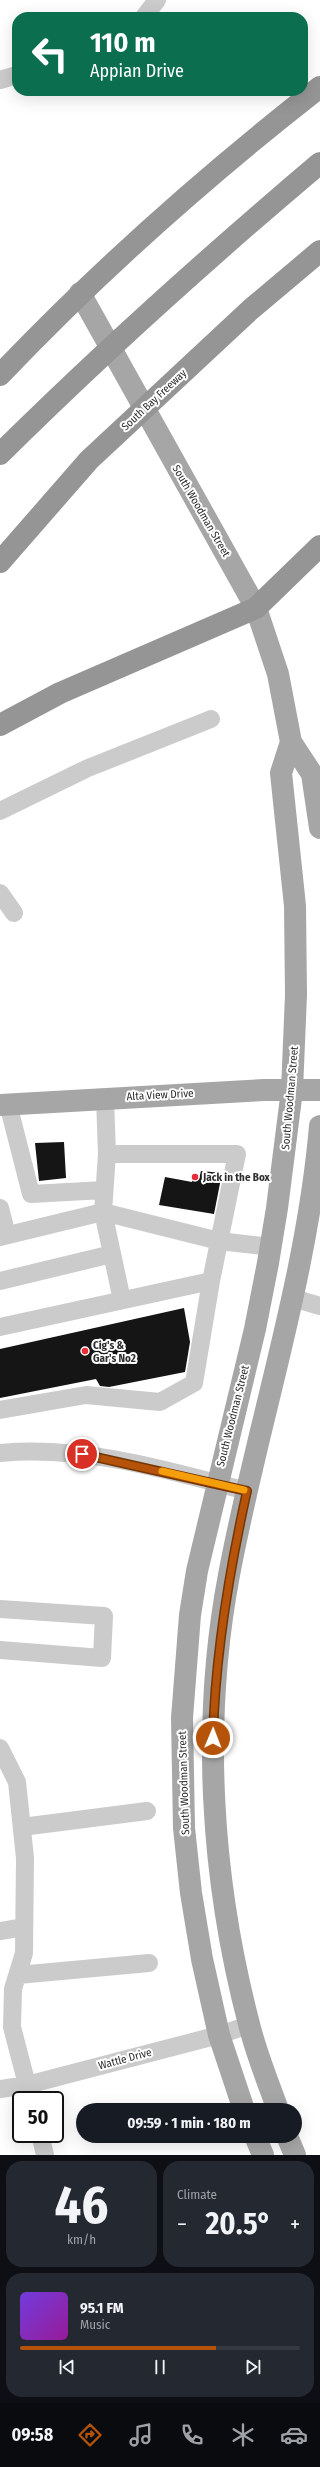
<!DOCTYPE html>
<html lang="en">
<head>
<meta charset="utf-8">
<style>
	:root { --surface:#171b24; --page:#242831; --text:#f1f3f6; --muted:#9ea1a6; --line:#363941; --accent:#b45309 }
	body { margin:0; font-family:"Fira Sans Condensed",sans-serif; background:var(--page); color:var(--text); height:100vh; display:flex; flex-direction:column; font-size:15px; white-space:nowrap }
	* { box-sizing:border-box; margin:0 }
	p { font-size:13px; color:var(--muted) }
	.icon { flex:none; width:22px; height:22px; fill:none; stroke:currentColor; stroke-width:2; stroke-linecap:round; stroke-linejoin:round }
	.map { position:relative; height:2155px; overflow:hidden }
	.side { display:flex; flex-direction:column; gap:6px; padding:6px; background:#0d0f14; flex:1 }
	.side>* { flex:none }
	.top-card { position:absolute; left:12px; top:12px; width:296px; height:84px; border-radius:16px; box-shadow:0 4px 16px #0002; background:#0b6e4f; color:#fff; overflow:hidden }
	.speed { position:absolute; left:12px; top:2091px; display:flex; gap:8px; font-size:20px; font-weight:700; text-align:center }
	.speed>* { display:grid; place-content:center; width:52px; height:52px; border-radius:50%; background:var(--surface); box-shadow:0 4px 16px #0002; line-height:1 }
	.speed .limit { border:2px solid #111; border-radius:6px; background:#fff; color:#111 }
	.pin { position:absolute; display:grid; place-items:center; width:34px; height:34px; color:#fff; margin:-17px; border:2px solid #fff; border-radius:50%; box-shadow:0 1px 4px #0007 }
	.me { position:absolute; width:44px; margin:-22px; rotate:1deg; stroke-linejoin:round; filter:drop-shadow(0 0 3px #0008) }
	.turn { display:flex; align-items:center; gap:14px; height:84px; padding:0 12px; font-size:18px }
	.turn .icon { width:52px; height:52px; stroke-width:2.5 }
	.turn b { display:block; font-size:28px; line-height:34px }
	.big { font-size:30px; font-weight:700; line-height:1.1 }
	.side .tile { flex:1; display:flex; flex-direction:column; justify-content:center; gap:6px; min-width:0; padding:0 14px; border-radius:16px; background:var(--page) }
	.side .dial { align-items:center; gap:0 }
	.dial b { font-size:52px; line-height:1 }
	.song { display:flex; align-items:center; gap:12px }
	.cover { width:48px; height:48px; border-radius:6px; background:linear-gradient(135deg,hsl(260 70% 55%),hsl(300 70% 35%)) }
	.played { height:4px; border-radius:2px; background:linear-gradient(90deg,var(--accent) 70%,var(--line) 70%) }
	.keys { display:flex; justify-content:space-around; direction:ltr }
	.heat { display:flex; justify-content:space-between; align-items:center; font-size:22px; direction:ltr }
	.side .tiles { flex:1; display:grid; gap:6px; grid-template-columns:1fr 1fr }
	.tile:last-child { grid-column:span 2 }
	.trip { position:absolute; left:76px; top:2103px; width:226px; height:40px; border-radius:20px; background:var(--surface); box-shadow:0 4px 16px #0002; font-weight:700; line-height:40px; text-align:center }
	.tab-bar { display:flex; height:64px; justify-content:space-around; align-items:center; background:#090b0e; color:var(--muted) }
	.tab-bar .icon { width:28px; height:28px }
	.tab-bar .selected { color:var(--accent) }
	.tab-bar b { font-size:18px; color:var(--text) }
	.map>svg:first-child { display:block }
	.building { fill:#151515 }
	.lines { fill:none; stroke-linecap:round; stroke-linejoin:round }
	.minor { stroke:#cbcbcb; stroke-width:18 }
	.major { stroke:#a6a6a6; stroke-width:22 }
	.highway { stroke:#959595; stroke-width:22 }
	.route-casing { stroke:#753606; stroke-width:10 }
	.route { stroke:#b45309; stroke-width:7 }
	.slow { stroke:#f59e0b; stroke-width:7 }
	.poi-dot { fill:#e82d38; stroke:#fff; stroke-width:1.5 }
	.labels { text-anchor:middle; dominant-baseline:central; stroke-width:4; stroke-linejoin:round; paint-order:stroke }
	.street-label { font-size:11px; fill:#2e2e2e; stroke:#fff }
	.poi-label { font-size:11px; font-weight:bold; fill:#2e2e2e; stroke:#fff; text-anchor:start }
</style>
</head>
<body>
<div class="map">
<svg width="320" height="2155" viewBox="0 0 320 2155">
	<rect width="100%" height="100%" fill="#fff"/>
	<!-- building -->
	<path class="building" d="M64,1142L66,1178L39,1181L35,1143Z
		M201,1171L222,1173L214,1214L159,1205L165,1177L192,1182L193,1178L199,1179Z
		M184,1308L190,1342L185,1372L109,1387L100,1386L96,1379L0,1398V1349Z"/>
	<g class="lines">
		<!-- minor -->
		<path class="minor" d="M144,17L157,0
			M0,80L17,75
			M0,811L88,768L211,719
			M0,893L14,913
			M8,1104L31,1194L104,1190
			M107,1154L103,1212L219,1241L271,1247
			M0,1208L7,1235
			M0,1237L103,1212L122,1300
			M0,1281L112,1254
			M293,1298L320,1306
			M0,1327L211,1281L237,1154H107L105,1098
			M0,1410L86,1395L160,1402L194,1383L211,1281
			M0,1453C83,1445 167,1470 247,1491
			M0,1609L104,1616L102,1658L0,1650
			M0,1748L17,1782L25,1858L24,1953L13,1989L12,2027L31,2100
			M22,1827L147,1811
			M0,1931L24,1927
			M18,1975L149,1963
			M0,2089L27,2085L219,2035L249,2025
			M40,2134L45,2155"/>
		<!-- major -->
		<path class="major" d="M80,293L256,608L278,674L291,742L312,774L320,828
			M0,1105L264,1090H320
			M244,2110L219,2035L202,1959L191,1893L184,1828L182,1718L190,1615L197,1571L255,1329L268,1263L277,1208L292,1090L296,995L295,906L281,773L291,742
			M278,2110C268,2082 256,2053 249,2024C211,1879 201,1723 229,1575C257,1425 307,1279 320,1126
			M255,2136L263,2155
			M287,2136L295,2155"/>
		<!-- highway -->
		<path class="highway" d="M0,375C99,271 207,175 320,87
			M0,454C103,352 210,256 320,163
			M0,562L89,460L250,310L320,251
			M0,725L60,693L256,608L320,546"/>
	</g>
	<g class="lines">
		<defs>
			<path id="route" d="M82,1454L247,1491C229,1572 215,1654 213,1738"/>
		</defs>
		<!-- route casing -->
		<use href="#route" class="route-casing"/>
		<!-- route -->
		<use href="#route" class="route"/>
		<!-- slow -->
		<path class="slow" d="M162,1471L244,1490"/>
	</g>
	<!-- markers -->
	<g class="poi-dot">
		<circle cx="195" cy="1177" r="4"/>
		<circle cx="85" cy="1351" r="4"/>
	</g>
	<g class="labels">
		<!-- street labels -->
		<g class="street-label">
			<text transform="translate(154 400) rotate(-43)">South Bay Freeway</text>
			<text transform="translate(201 511) rotate(60)">South Woodman Street</text>
			<text transform="translate(160 1095) rotate(-3)">Alta View Drive</text>
			<text transform="translate(290 1098) rotate(-85)">South Woodman Street</text>
			<text transform="translate(233 1416) rotate(-76)">South Woodman Street</text>
			<text transform="translate(184 1783) rotate(-92)">South Woodman Street</text>
			<text transform="translate(125 2059) rotate(-15)">Wattle Drive</text>
		</g>
		<!-- poi labels -->
		<g class="poi-label">
			<text x="203" y="1177">Jack in the Box</text>
			<text x="93" y="1345">Cig's &amp;<tspan x="93" dy="13">Gar's No2</tspan></text>
		</g>
	</g>
</svg>
<div class="speed"><div class="limit">50</div></div>
<div class="pin" style="left:82px;top:1454px;background:#d93025"><svg class="icon" aria-label="arrive" viewBox="0 0 24 24"><path d="M6 21V4h12l-3 4 3 4H6"/></svg></div>
<svg class="me" style="left:213px;top:1738px" viewBox="-20 -20 40 40"><circle r="17" fill="#b45309" stroke="#fff" stroke-width="3"/><path d="M0-11L8 9 0 5-8 9z" fill="#fff"/></svg>
<div class="trip">09:59 · 1 min · 180 m</div>
<div class="top-card">
<div class="turn"><svg class="icon" aria-label="left" viewBox="0 0 24 24"><path d="M17 20v-9H6M10 6l-5 5 5 5"/></svg><div><b>110 m</b>Appian Drive</div></div>
</div>
</div>
<section class="side">
<div class="tiles">
<div class="tile dial"><b>46</b><p>km/h</p></div>
<div class="tile"><p>Climate</p>
<div class="heat"><a>−</a><b class="big">20.5°</b><a>+</a></div>
</div>
<div class="tile">
<div class="song"><i class="cover"></i><div><b>95.1 FM</b><p>Music</p></div></div>
<div class="played"></div>
<div class="keys"><svg class="icon" aria-label="previous" viewBox="0 0 24 24"><path d="M18 5L8 12l10 7zM5 5v14"/></svg><svg class="icon" aria-label="pause" viewBox="0 0 24 24"><path d="M8 5v14M16 5v14"/></svg><svg class="icon" aria-label="next" viewBox="0 0 24 24"><path d="M6 5l10 7-10 7zM19 5v14"/></svg></div>
</div>
</div>
</section>
<nav class="tab-bar">
<b>09:58</b>
<svg class="icon selected" aria-label="directions" viewBox="0 0 24 24"><path d="M12 3l9 9-9 9-9-9zM9 14v-3h6M13 9l2 2-2 2"/></svg>
<svg class="icon" aria-label="music" viewBox="0 0 24 24"><path d="M9 18V5l10-2v13"/><circle cx="6" cy="18" r="3"/><circle cx="16" cy="16" r="3"/></svg>
<svg class="icon" aria-label="phone" viewBox="0 0 24 24"><path d="M5 4h4l2 5-3 2q2 4 5 5l2-3 5 2v4C11 20 4 13 5 4z"/></svg>
<svg class="icon" aria-label="climate" viewBox="0 0 24 24"><path d="M12 3v18M4 7l16 10M4 17L20 7"/></svg>
<svg class="icon" aria-label="car" viewBox="0 0 24 24"><path d="M5 17H2v-5l4-1 3-4h7l3 4 3 1v5h-3M9 17h6M6 11h13"/><circle cx="7" cy="17" r="2"/><circle cx="17" cy="17" r="2"/></svg>
</nav>
</body>
</html>
